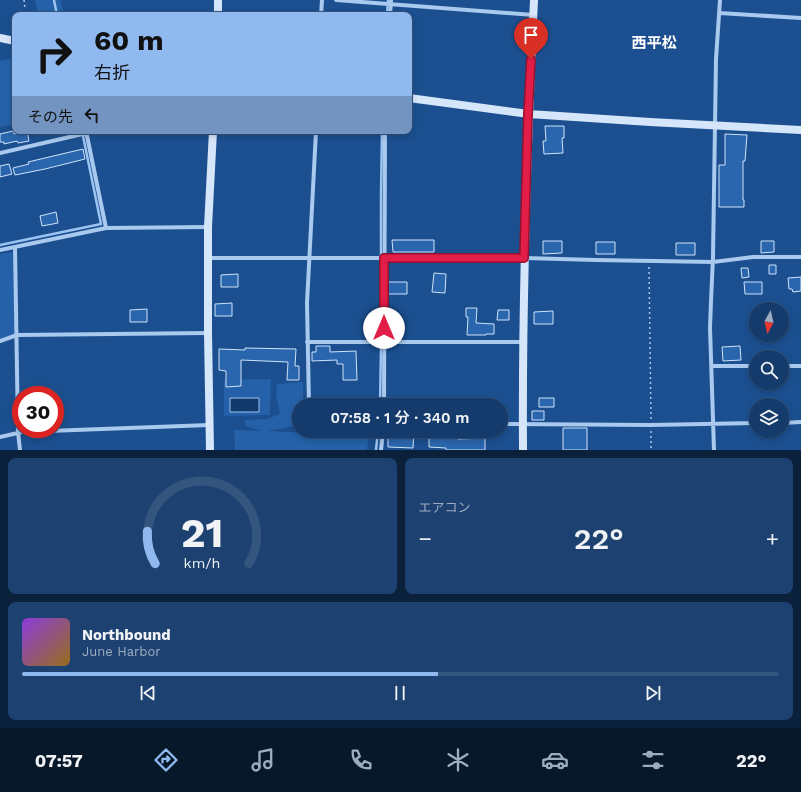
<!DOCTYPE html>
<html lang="ja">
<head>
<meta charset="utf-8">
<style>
	:root { --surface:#143b6b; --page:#1d4271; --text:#f1f3f6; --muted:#9dadc1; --line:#33557e; --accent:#90b9f0 }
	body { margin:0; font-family:"Work Sans","Noto Sans JP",sans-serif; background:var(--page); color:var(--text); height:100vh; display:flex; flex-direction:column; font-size:15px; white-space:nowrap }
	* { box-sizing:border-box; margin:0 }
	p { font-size:13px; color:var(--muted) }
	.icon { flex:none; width:22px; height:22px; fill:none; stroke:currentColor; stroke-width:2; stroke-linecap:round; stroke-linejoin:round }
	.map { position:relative; height:450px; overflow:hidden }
	.drawer { display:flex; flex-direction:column; gap:8px; padding:8px; background:#0b203b; flex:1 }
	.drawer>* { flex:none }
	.banner { position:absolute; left:12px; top:12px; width:400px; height:122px; border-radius:8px; box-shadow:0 2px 6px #0003,0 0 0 1px var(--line); background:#90b9f0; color:#111; overflow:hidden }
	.needle { width:26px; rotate:188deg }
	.buttons { position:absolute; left:749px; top:302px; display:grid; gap:8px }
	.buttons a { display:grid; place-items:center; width:40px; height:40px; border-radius:50%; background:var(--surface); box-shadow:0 2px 6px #0003,0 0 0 1px var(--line); font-size:20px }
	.speed { position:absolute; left:12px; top:386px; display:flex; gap:8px; font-size:20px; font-weight:700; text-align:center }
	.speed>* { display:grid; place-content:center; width:52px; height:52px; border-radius:50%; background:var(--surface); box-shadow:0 2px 6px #0003,0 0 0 1px var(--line); line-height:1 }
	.speed .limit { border:6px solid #d22; background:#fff; color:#111 }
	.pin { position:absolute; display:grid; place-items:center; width:34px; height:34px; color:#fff; margin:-41px -17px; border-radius:50% 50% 50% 0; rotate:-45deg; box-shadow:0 0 4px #0007 }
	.pin .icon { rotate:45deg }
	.me { position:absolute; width:44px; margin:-22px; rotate:0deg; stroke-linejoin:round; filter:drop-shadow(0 0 3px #0008) }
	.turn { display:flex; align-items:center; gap:14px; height:84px; padding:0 16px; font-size:18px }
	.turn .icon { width:52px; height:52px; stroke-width:2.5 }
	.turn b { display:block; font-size:28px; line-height:34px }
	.then { display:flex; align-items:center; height:38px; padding:0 16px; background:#0003; gap:8px; font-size:15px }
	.big { font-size:30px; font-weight:600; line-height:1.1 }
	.drawer .tile { flex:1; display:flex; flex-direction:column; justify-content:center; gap:6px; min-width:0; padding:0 14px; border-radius:8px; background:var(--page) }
	.drawer .dial { align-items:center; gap:0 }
	.dial svg { height:104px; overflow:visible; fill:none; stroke:var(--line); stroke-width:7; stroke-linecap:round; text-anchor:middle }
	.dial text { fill:var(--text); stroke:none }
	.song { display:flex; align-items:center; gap:12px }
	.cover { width:48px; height:48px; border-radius:6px; background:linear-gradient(135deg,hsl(270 70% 55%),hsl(40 70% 35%)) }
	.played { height:4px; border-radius:2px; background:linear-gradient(90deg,var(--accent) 55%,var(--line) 55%) }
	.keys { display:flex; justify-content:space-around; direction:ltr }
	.heat { display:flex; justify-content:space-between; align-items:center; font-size:22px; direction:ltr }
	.drawer .tiles { flex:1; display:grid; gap:8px; grid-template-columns:1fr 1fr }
	.tile:last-child { grid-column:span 2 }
	.trip { position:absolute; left:292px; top:398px; width:216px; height:40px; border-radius:20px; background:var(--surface); box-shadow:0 2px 6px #0003,0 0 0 1px var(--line); font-weight:600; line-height:40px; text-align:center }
	.menu { display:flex; height:64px; justify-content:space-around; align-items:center; background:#08182b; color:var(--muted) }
	.menu .icon { width:28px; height:28px }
	.menu .active { color:var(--accent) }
	.menu b { font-size:18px; color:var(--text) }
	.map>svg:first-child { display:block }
	.green { fill:#2461a8 }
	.water { fill:#123a6d; stroke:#9cc4f0 }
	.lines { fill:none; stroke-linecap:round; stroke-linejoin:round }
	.stream { stroke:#9cc4f0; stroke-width:2.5 }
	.building { fill:#2a66ad; stroke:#cfe3fa }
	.path { stroke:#a9c9ee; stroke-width:1.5; stroke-dasharray:2 3; stroke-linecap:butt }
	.street { stroke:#a9c9ee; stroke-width:4 }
	.secondary { stroke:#d6e6fa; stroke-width:8 }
	.route-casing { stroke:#92132f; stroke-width:10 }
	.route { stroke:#e11d48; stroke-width:7 }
	.labels { text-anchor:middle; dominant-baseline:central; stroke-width:4; stroke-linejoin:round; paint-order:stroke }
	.quarter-label { font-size:15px; font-weight:bold; fill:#fff; stroke:#1b4f8f }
</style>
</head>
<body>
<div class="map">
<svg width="801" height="450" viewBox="0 0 801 450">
	<rect width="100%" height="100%" fill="#1b4f8f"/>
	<!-- green -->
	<path class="green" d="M35,0H61L64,15H38Z
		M15,58V124L0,127V61Z
		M15,252L17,335L0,341V254Z
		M271,379L270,415L224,416V380Z
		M303,382V405H299V423L295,426L267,431L369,436L367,450H235L234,430L262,431L246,426L244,420L267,419L280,414L276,395L277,384Z"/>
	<!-- water -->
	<path class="water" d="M230,398H259V412H230Z"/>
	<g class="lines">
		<!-- stream -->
		<path class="stream" d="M54,0L57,15
			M387,15L388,0
			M0,245L101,224L82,131
			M380,405L381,348V195L382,131
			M376,450L378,431"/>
	</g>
	<!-- building -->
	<path class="building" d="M545,126H564V138H562L563,153L544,154L543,141H546Z
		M13,131L14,134L27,131L29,141L18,143L17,141L4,144V142H0V134Z
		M725,134L747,135L745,161H743V200H744V207H719V165H725Z
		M83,149L85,159L45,169L15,175L13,168L29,164L28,162Z
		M9,164L12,174L0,177V166Z
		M56,212L58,223L42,226L40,216Z
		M392,240H434V252H393Z
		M543,241H562V253L543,254Z
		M761,241H774V252L761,253Z
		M596,242H615V254H596Z
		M676,243H695V255H676Z
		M769,265H776V274H769Z
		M741,268H748L749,277L742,278Z
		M434,273L446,274L445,293L432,292Z
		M238,274V287H221V275Z
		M801,277V291L793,292L792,289H789L788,278Z
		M388,282H407V294H388Z
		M744,282H762V294H745Z
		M232,303V316H215V304Z
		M466,308H477L476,323L494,324V334H486V335H467L468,317H466Z
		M147,309V322H130V310Z
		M498,310H509V320H497Z
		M553,311V324H534V312Z
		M316,346H330V352L356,351L357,380H343V364H337V360L312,361V352H316Z
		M740,346L741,360L723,361L722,347Z
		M245,348L296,349L295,366H299V380H287L288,362L241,360V386L226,387V371L219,370V349L245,350Z
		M539,398H554V407H539Z
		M532,411H544V420H532Z
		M563,428H587V450H563Z
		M388,431H414L413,448L388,447Z
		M429,431H458V439L485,438V450H446V448L429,447Z"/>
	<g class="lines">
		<!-- path -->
		<path class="path" d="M24,0L25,8
			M649,267L651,419
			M651,431V450"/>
		<!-- street -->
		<path class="street" d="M336,0L533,15
			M719,13L801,18
			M321,15L322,0
			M390,15L391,0
			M86,131L106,228
			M0,153L87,133
			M15,247L18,432L20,450
			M0,250L106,228L208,227
			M208,258H524L596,260L713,262L753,257H801
			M0,341L17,335L208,333
			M307,342H523
			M712,366H756
			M782,366H801
			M309,405L307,303L316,131
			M384,405L385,131
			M782,423L801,422
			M501,424L651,425L756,423
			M0,437L22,432L209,425
			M381,450L383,431
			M714,450L710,328L711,301L713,257L716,59L720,0"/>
		<!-- secondary -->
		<path class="secondary" d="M218,15V0
			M0,38L15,41
			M409,98L529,114L650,122L801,130
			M210,450L208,333V227L213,131
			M523,450C522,300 527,150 534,0"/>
	</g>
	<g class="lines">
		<defs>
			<path id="route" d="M384,328V258H524L528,114L531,59"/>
		</defs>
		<!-- route casing -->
		<use href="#route" class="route-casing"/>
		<!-- route -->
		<use href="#route" class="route"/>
	</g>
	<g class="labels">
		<!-- quarter labels -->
		<g class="quarter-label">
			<text x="654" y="43">西平松</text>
		</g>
	</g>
</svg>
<div class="buttons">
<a><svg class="needle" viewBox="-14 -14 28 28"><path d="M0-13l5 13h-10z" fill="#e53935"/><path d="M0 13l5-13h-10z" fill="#9dadc1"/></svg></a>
<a><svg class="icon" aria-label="search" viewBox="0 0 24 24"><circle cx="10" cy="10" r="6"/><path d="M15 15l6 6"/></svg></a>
<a><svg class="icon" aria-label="layers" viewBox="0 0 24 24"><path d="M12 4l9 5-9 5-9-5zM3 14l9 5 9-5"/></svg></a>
</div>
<div class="speed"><div class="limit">30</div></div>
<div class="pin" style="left:531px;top:59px;background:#d93025"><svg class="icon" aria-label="arrive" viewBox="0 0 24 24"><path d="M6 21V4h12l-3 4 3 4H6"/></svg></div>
<svg class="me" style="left:384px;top:328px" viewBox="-20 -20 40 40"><circle r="19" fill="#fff"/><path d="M0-13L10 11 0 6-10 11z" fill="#e11d48"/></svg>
<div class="trip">07:58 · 1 分 · 340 m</div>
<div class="banner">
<div class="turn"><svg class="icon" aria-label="right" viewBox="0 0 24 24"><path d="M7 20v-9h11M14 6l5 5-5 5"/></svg><div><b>60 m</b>右折</div></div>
<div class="then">その先<svg class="icon" aria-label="left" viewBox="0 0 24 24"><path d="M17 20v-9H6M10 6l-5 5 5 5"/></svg></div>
</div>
</div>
<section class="drawer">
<div class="tiles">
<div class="tile dial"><svg viewBox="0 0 100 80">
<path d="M14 69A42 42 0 1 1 86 69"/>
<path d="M14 69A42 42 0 0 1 8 44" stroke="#90b9f0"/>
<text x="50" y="56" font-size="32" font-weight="700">21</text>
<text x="50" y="72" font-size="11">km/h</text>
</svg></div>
<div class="tile"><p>エアコン</p>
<div class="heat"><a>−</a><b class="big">22°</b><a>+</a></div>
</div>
<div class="tile">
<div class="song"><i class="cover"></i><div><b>Northbound</b><p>June Harbor</p></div></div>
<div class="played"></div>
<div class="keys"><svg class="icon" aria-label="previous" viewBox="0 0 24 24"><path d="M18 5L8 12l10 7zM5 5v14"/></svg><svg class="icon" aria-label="pause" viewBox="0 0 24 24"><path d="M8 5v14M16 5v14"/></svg><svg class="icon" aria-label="next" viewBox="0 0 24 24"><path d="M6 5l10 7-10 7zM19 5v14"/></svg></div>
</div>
</div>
</section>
<nav class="menu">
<b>07:57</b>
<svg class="icon active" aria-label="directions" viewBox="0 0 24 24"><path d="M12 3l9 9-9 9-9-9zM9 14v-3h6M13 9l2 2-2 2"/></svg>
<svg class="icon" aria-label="music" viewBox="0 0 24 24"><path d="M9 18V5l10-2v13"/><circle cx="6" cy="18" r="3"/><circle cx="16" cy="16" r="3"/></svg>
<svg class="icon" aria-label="phone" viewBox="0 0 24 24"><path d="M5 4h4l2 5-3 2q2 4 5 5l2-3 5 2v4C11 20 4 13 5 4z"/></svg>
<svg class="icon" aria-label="climate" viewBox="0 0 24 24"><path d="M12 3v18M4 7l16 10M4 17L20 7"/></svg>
<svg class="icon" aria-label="car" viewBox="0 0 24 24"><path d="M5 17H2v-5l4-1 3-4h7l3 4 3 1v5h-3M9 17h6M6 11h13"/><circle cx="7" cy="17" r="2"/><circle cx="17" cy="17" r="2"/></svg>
<svg class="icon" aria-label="filters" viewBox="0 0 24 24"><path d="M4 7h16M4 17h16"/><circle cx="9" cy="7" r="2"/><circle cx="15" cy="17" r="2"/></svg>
<b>22°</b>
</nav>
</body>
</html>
